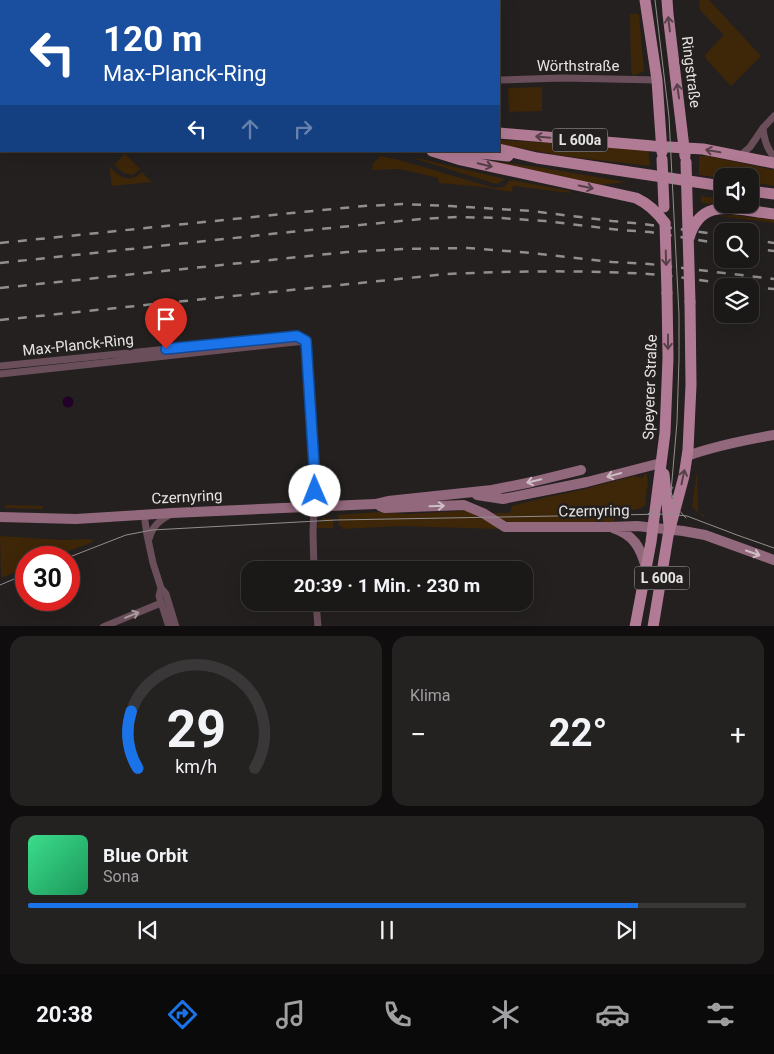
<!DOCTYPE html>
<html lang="de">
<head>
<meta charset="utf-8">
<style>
	:root { --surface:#1b1818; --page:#242121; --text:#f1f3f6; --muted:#a0a0a2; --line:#393737; --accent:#1a73e8 }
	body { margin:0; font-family:Roboto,sans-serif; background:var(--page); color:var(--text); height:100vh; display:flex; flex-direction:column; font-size:19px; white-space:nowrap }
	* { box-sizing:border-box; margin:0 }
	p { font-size:16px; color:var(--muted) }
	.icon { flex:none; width:28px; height:28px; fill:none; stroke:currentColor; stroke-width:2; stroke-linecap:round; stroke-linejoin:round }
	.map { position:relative; height:626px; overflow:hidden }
	.sheet { display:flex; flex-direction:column; gap:10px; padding:10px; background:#0f0d0d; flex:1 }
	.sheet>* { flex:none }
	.banner { position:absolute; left:0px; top:0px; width:500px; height:152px; box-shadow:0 5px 20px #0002,0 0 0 1px var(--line); background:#1a4fa0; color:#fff; overflow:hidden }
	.buttons { position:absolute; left:714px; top:168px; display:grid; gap:10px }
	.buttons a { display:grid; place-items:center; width:45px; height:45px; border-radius:10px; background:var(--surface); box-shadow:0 5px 20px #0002,0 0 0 1px var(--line); font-size:25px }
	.speed { position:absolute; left:15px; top:546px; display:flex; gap:10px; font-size:25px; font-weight:700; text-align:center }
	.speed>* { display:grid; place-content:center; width:65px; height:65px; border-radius:50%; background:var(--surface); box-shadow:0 5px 20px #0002,0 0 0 1px var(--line); line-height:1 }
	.speed .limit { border:8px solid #d22; background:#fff; color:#111 }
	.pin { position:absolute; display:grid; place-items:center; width:42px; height:42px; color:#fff; margin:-51px -21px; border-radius:50% 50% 50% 0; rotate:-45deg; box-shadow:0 0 5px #0007 }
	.pin .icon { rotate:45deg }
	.me { position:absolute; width:55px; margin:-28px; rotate:359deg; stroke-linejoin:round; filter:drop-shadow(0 0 4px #0008) }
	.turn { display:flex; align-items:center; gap:18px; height:105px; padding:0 20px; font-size:22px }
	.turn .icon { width:65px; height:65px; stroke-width:2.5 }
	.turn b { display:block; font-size:35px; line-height:42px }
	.lanes { display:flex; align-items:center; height:48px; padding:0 20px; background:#0003; justify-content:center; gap:25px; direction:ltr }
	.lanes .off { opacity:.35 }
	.big { font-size:38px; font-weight:700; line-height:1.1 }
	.sheet .tile { flex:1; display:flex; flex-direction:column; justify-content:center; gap:8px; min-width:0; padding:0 18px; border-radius:15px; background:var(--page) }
	.sheet .dial { align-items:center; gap:0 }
	.dial svg { height:130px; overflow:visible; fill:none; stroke:var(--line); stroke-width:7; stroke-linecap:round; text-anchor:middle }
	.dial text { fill:var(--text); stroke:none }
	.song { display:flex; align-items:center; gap:15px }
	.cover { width:60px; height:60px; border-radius:8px; background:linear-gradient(135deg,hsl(150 70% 55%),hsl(150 70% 35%)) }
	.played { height:5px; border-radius:2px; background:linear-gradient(90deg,var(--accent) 85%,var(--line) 85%) }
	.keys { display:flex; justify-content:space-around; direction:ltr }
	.heat { display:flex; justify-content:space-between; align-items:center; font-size:28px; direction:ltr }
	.sheet .tiles { flex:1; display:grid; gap:10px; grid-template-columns:1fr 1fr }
	.tile:last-child { grid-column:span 2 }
	.trip { position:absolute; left:241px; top:561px; width:292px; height:50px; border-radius:15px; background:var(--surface); box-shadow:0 5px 20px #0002,0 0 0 1px var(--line); font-weight:700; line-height:50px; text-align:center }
	.tab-bar { display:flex; height:80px; justify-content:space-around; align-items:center; background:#0b0a0a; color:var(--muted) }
	.tab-bar .icon { width:35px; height:35px }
	.tab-bar .active { color:var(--accent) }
	.tab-bar b { font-size:22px; color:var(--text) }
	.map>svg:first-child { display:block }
	.green { fill:#3e2608 }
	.water { fill:#220027 }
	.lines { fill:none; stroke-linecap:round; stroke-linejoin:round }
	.street { stroke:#6a4f5b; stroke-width:7 }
	.secondary { stroke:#92687c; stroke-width:10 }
	.primary { stroke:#b27b95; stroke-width:11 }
	.tram { stroke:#918e8e; stroke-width:1 }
	.rail { stroke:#918e8e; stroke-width:2.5; stroke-dasharray:9 9; stroke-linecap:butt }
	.primary-bridge { stroke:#b27b95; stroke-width:11 }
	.oneway { stroke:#564049 }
	.oneway2 { stroke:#cdbec4 }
	.oneway3 { stroke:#a8999f }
	.route-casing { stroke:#114b97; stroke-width:12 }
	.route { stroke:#1a73e8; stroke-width:9 }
	.labels { text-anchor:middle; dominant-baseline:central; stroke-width:5; stroke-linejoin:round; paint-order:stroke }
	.shield { fill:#242020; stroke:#aca8a8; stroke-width:1 }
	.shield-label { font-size:14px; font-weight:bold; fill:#e6e3e3 }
	.street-label { font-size:15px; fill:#e6e3e3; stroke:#242020 }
</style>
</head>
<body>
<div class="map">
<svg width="774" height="627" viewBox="0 0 774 627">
	<rect width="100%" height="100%" fill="#242020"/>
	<!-- green -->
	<path class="green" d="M699,0H709L761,56L731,86L706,59L705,55L724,35L700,10Z
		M630,14H639L644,71L633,76L631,70Z
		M542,87V111L509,112L508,88Z
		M499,140L648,148L650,166L563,156L499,144Z
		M125,154L140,169L133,175L124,173L114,165Z
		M381,156L403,161L494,188L504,187L509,181L512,180L570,191V193L513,186L512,192L482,187L439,183L438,178L400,169L372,170L373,163Z
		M699,156H708L774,170V186L750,182V176H722V178L699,175Z
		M413,157L505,179L497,184L493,183L416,159Z
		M476,159L538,167L626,182L600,185Z
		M109,166C120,178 129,184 142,172L152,182L112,186Z
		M701,196L722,199V201L709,204L701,202Z
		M733,215L774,220V223L719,216Z
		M697,471L698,512L704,515V517L692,507Z
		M645,473H646L648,480L645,506L638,509L615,512L614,522L511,523L504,521L492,513H510L512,506L547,497L581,490L634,476L643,478Z
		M5,505L43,506V509L5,508Z
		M462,511H471L498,526L497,529L401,526L342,529V526H339L338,515L379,512L406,514Z
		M323,518L333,519V528H317L319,522Z
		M0,536L63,540L92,539L93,542L53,557L26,558V568L1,578Z"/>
	<!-- water -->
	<path class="water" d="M62.5 402a5.5 5.5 0 1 1 11 0a5.5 5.5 0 1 1-11 0Z"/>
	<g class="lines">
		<!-- street -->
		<path class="street" d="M467,0V1
			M499,80L562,78L657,80
			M763,128C764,139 767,149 774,157
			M741,155L750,147L763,128L774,116
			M306,341L315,480L313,533L314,570
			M0,366L297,336L306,341
			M0,374L305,341
			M144,514L147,535L153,563L161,588L166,594L176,627
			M149,539C153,525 159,521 171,514
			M161,588L159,596L169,627
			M316,602L318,627
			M103,627L161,603"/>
		<!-- secondary -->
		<path class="secondary" d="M264,1L265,0
			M334,1L335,0
			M0,112L1,111
			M687,456C715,446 745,440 774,435
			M477,495L503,499L587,482L661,463
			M380,506L385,508L464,505L483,513L505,527H610L637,526L683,531L705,535L774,560
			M0,517L76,519L172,513L375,504L388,501L492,490L532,482L581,470
			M613,528C634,535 640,547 646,567"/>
		<!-- primary -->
		<path class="primary" d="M145,0L146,1
			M163,0L164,1
			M645,0L657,80L662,152
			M667,0L668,14L685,156
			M499,133L653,146L703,149L774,163
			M499,149L537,158L722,186
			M432,151L461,160L636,198C649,204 657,212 665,223
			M460,151L508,156
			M750,191L774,194
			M759,212L774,214
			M664,474L669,525
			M635,627L651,542L665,433L668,358L667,293
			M653,627L668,536L684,476L688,450L691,385L690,302"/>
		<!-- tram -->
		<path class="tram" d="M655,0L669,117L679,315V359L677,422L671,492L676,507L686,518
			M306,1L307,0
			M319,1L320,0
			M0,100L1,101
			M0,109L1,110
			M0,140L1,139
			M648,514C659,508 667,499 673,487
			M67,558L126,535L152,530L336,520L668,514L687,516L737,535L774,548
			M0,585L26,574"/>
		<!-- rail -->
		<path class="rail" d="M750,239L774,243
			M0,243L292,213L364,206L403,204L450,206L531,211L612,221L643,224L722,235
			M750,248L774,251
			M0,263L290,232L421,219L458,217L500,218L545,221L620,230L650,232L722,244
			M750,287L774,289
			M0,288L347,252L403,249L468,248L532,253L612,262L649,264L774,279
			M0,320L447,274C514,271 581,270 648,274C681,276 714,283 746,286"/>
		<!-- primary-bridge -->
		<path class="primary-bridge" d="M662,159L664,207
			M686,162L690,302
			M665,223L667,293
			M689,238C700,200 728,208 759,212"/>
	</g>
	<!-- one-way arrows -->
	<defs><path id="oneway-shaft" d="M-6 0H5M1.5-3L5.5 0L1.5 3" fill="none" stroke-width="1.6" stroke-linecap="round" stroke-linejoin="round" transform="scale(1.25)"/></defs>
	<g class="oneway">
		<use href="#oneway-shaft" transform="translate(669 24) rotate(-97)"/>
		<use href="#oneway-shaft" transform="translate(678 91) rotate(-98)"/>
		<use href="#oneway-shaft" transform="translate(543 137) rotate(-175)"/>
		<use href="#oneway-shaft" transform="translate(713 151) rotate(-170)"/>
		<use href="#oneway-shaft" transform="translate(485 165) rotate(13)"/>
		<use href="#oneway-shaft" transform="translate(586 187) rotate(12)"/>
		<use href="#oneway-shaft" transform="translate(666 258) rotate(88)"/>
		<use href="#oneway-shaft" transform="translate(668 342) rotate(90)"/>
		<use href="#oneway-shaft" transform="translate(683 477) rotate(-78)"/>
	</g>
	<g class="oneway2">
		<use href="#oneway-shaft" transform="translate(614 475) rotate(165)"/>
		<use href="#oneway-shaft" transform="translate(534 481) rotate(167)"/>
		<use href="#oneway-shaft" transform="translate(437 506) rotate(-2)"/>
		<use href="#oneway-shaft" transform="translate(753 553) rotate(19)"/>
	</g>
	<use class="oneway3" href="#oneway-shaft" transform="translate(132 615) rotate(-22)"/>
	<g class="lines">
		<defs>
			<path id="route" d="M166,349L297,336L306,341L315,480V491"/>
		</defs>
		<!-- route casing -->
		<use href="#route" class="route-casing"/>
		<!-- route -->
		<use href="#route" class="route"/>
	</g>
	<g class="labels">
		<!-- shield labels -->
		<g class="shield">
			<rect x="552.5" y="128.5" width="55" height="23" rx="4"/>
			<rect x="634.5" y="566.5" width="55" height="23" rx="4"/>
		</g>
		<g class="shield-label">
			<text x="580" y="140">L 600a</text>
			<text x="662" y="578">L 600a</text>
		</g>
		<!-- street labels -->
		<g class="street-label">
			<text x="578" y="66">Wörthstraße</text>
			<text transform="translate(691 72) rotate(83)">Ringstraße</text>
			<text transform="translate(78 345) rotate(-6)">Max-Planck-Ring</text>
			<text transform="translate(650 387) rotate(-88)">Speyerer Straße</text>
			<text transform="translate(187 497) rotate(-3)">Czernyring</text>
			<text transform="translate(594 511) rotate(-1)">Czernyring</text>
		</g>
	</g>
</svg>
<div class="buttons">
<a><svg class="icon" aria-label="sound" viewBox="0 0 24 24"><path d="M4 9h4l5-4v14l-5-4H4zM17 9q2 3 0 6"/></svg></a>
<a><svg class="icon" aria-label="search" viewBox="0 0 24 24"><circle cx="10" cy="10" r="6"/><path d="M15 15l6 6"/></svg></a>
<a><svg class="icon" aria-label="layers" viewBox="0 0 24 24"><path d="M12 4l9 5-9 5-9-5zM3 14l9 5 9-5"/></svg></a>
</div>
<div class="speed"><div class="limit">30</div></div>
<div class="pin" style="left:166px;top:349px;background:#d93025"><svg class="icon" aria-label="arrive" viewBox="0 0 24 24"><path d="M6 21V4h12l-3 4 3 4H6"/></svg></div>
<svg class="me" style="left:315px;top:491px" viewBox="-20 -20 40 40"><circle r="19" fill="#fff"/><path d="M0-13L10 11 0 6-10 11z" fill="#1a73e8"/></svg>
<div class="trip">20:39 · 1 Min. · 230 m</div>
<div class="banner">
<div class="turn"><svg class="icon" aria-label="left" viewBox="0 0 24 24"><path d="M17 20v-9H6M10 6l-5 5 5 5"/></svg><div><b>120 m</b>Max-Planck-Ring</div></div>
<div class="lanes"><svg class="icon" aria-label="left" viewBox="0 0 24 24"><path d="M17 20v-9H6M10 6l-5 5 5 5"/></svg><svg class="icon off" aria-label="ahead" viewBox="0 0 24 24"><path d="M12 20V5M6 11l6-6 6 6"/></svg><svg class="icon off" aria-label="right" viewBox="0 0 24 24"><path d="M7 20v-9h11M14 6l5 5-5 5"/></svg></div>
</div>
</div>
<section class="sheet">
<div class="tiles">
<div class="tile dial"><svg viewBox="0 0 100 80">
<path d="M14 69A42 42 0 1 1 86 69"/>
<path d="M14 69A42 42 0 0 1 10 34" stroke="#1a73e8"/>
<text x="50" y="56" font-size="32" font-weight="700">29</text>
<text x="50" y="72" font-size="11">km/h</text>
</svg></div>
<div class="tile"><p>Klima</p>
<div class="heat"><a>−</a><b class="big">22°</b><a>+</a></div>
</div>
<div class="tile">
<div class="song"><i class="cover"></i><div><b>Blue Orbit</b><p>Sona</p></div></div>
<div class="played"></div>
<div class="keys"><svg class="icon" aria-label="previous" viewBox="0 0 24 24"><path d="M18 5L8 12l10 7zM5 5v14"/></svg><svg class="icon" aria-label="pause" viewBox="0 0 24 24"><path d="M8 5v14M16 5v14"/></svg><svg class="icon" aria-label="next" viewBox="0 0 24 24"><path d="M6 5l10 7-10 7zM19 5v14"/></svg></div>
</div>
</div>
</section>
<nav class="tab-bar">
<b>20:38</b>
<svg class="icon active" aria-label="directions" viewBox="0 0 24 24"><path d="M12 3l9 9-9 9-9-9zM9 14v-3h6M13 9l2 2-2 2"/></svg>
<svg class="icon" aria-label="music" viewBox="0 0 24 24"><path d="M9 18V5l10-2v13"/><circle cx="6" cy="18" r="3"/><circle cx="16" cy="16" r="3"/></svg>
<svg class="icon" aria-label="phone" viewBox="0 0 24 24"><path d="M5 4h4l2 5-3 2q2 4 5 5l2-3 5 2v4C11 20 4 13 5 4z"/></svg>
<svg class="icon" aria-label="climate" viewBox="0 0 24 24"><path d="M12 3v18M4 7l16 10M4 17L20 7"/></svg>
<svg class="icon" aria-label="car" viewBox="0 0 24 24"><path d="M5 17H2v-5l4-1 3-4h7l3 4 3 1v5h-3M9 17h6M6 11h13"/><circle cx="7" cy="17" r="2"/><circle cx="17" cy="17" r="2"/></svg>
<svg class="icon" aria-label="filters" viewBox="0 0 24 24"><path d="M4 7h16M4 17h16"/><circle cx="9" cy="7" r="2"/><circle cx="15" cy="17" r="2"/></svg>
</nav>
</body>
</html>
